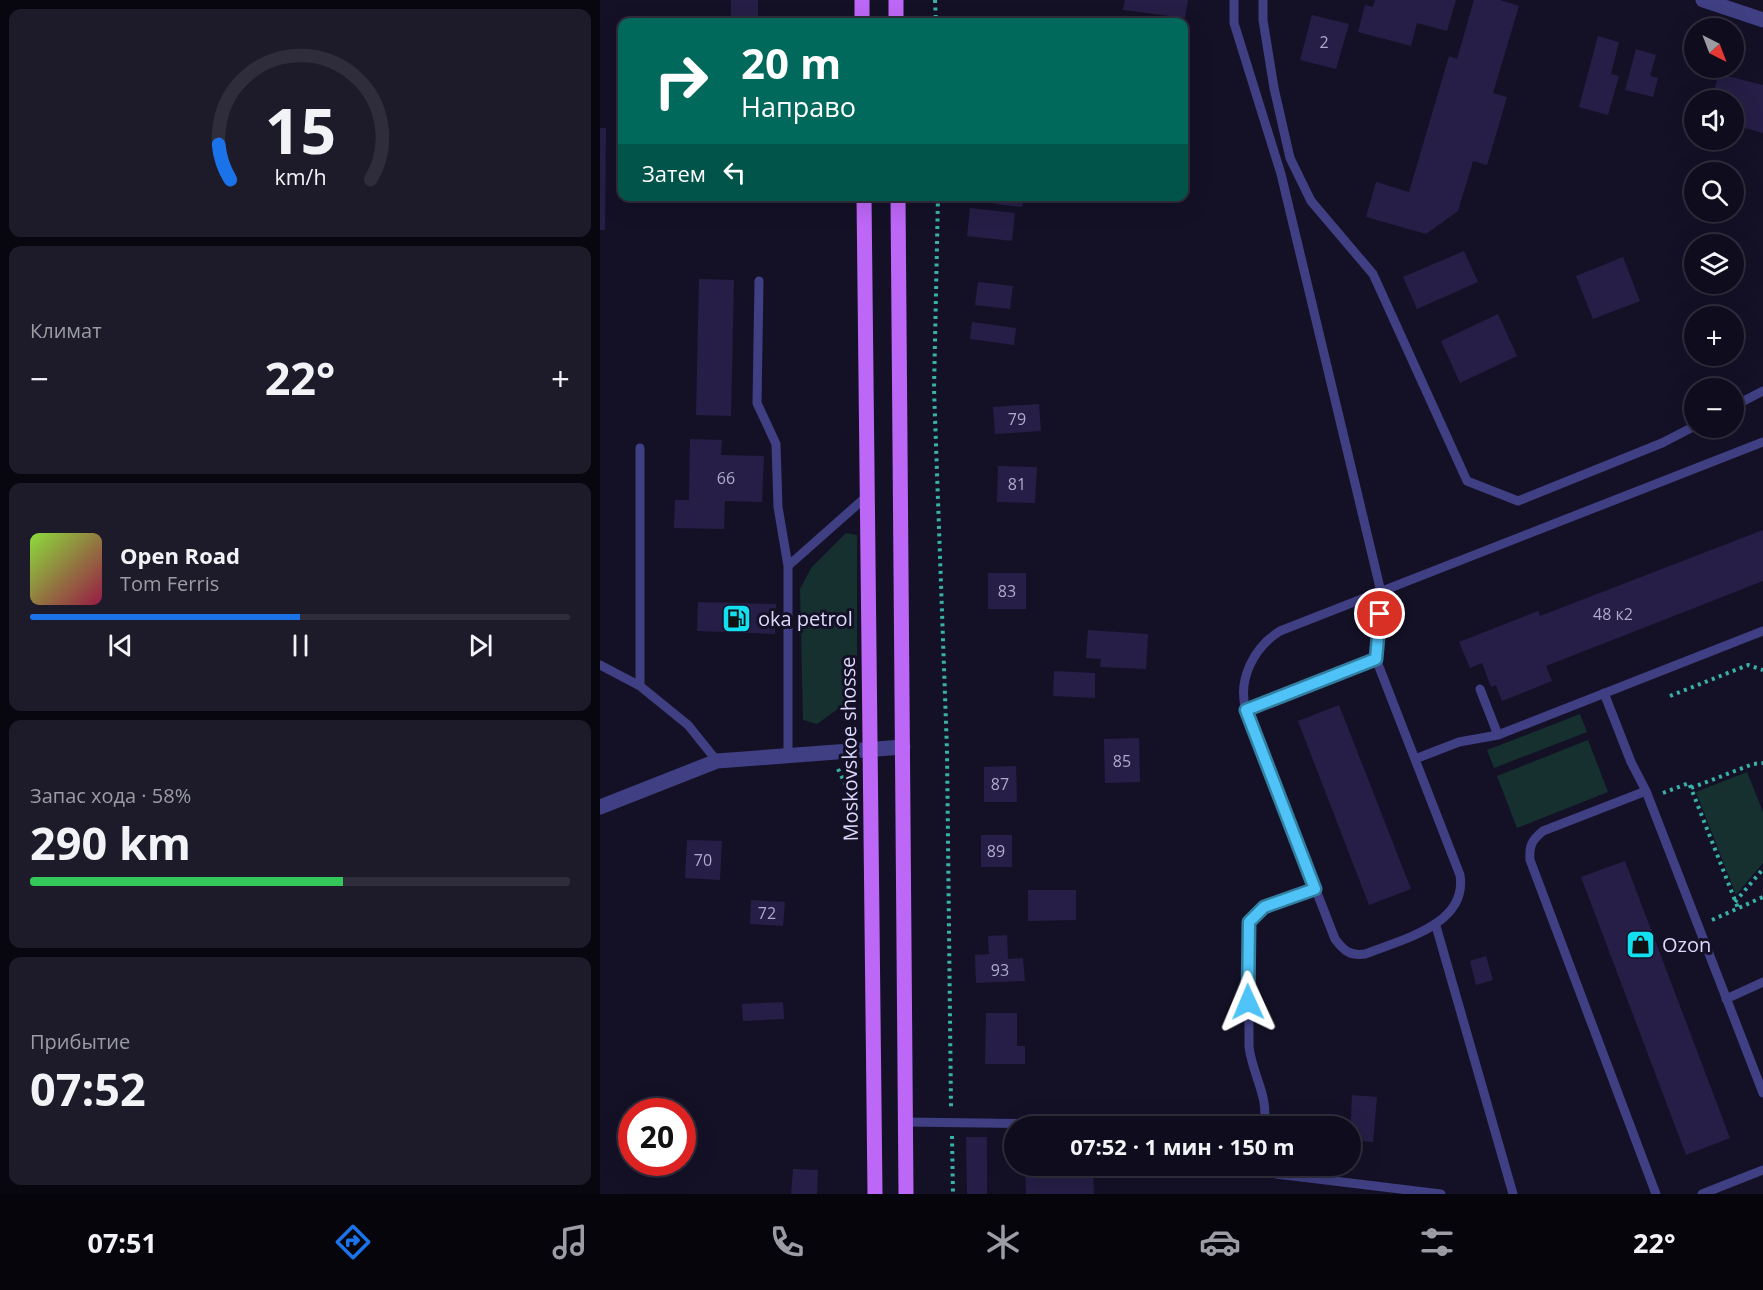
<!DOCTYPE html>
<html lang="ru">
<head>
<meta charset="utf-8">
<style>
	:root { --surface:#0f0d1d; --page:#1d1b2a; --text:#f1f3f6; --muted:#9b9ca4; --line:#2f2d3b; --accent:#1a73e8 }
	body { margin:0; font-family:"Open Sans",sans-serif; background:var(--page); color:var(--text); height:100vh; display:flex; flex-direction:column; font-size:22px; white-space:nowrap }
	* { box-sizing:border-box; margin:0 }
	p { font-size:20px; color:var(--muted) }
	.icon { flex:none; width:33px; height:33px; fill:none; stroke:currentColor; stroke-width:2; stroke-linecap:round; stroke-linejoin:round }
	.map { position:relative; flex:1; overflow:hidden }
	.sheet { display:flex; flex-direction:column; gap:9px; padding:9px; background:#080710; width:600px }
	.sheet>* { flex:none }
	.hud { position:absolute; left:18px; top:18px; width:570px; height:183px; border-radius:12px; box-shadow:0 6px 24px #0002,0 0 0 2px var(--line); background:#00695c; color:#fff; overflow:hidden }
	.needle { width:39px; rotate:138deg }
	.controls { position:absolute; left:1084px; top:18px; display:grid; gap:12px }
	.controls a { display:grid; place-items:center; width:60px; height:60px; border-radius:50%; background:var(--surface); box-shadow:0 6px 24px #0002,0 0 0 2px var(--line); font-size:30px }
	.speed { position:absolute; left:18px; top:1098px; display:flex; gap:12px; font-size:30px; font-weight:700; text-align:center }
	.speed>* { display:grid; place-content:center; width:78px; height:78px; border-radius:50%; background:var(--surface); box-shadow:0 6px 24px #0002,0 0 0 2px var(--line); line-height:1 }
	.speed .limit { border:9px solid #d22; background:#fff; color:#111 }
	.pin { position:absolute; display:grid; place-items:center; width:51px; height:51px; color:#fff; margin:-26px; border:3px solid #fff; border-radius:50%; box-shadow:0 2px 6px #0007 }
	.me { position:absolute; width:66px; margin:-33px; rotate:359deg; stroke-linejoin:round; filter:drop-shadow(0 0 4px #0008) }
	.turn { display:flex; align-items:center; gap:21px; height:126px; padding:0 24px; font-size:27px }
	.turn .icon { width:78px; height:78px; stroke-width:2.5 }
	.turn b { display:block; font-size:42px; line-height:51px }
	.then { display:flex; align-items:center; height:57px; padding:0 24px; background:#0003; gap:12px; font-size:22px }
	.big { font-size:45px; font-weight:700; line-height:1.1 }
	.sheet .tile { flex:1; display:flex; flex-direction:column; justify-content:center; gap:9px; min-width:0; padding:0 21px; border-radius:12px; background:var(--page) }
	.sheet .dial { align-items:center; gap:0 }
	.dial svg { height:156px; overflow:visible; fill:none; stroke:var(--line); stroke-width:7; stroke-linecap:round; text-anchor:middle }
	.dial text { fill:var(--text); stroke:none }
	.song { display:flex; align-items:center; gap:18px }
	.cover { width:72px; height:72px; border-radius:9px; background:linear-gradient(135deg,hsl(90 70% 55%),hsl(340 70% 35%)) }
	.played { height:6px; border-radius:3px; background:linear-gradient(90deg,var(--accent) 50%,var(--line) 50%) }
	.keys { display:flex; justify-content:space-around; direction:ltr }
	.heat { display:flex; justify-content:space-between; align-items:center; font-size:33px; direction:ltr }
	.charge { height:9px; border-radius:4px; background:linear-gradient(90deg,#34c759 58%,var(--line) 0) }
	.trip { position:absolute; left:404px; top:1116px; width:357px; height:60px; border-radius:30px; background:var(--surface); box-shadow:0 6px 24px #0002,0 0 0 2px var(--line); font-weight:700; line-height:60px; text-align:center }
	.tabs { display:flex; height:96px; justify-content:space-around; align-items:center; background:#06050c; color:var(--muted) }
	.tabs .icon { width:42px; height:42px }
	.tabs .on { color:var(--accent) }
	.tabs b { font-size:27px; color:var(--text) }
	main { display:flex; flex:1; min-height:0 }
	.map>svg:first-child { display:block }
	.green { fill:#15302f }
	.building { fill:#261e46 }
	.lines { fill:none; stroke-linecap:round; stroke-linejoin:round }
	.path { stroke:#38b2a8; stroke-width:4; stroke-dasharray:3 4.5; stroke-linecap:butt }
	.lane { stroke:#403f83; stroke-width:9 }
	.street { stroke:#403f83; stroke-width:15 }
	.primary { stroke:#bd67f6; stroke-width:15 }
	.route-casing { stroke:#337fa1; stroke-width:15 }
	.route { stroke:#4fc3f7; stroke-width:10 }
	.labels { text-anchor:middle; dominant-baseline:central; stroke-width:6; stroke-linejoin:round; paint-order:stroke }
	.number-label { font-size:16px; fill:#afaacf }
	.poi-label { font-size:20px; fill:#ddd9fd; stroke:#141127; text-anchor:start }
	.street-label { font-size:20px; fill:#ddd9fd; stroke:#141127 }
</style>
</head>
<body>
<main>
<section class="sheet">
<div class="tile dial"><svg viewBox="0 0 100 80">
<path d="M14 69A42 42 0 1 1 86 69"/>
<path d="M14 69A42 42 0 0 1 8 51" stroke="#1a73e8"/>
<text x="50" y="56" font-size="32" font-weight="700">15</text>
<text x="50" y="72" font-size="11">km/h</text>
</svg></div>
<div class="tile"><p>Климат</p>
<div class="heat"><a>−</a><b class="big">22°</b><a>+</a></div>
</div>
<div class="tile">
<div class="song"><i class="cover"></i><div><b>Open Road</b><p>Tom Ferris</p></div></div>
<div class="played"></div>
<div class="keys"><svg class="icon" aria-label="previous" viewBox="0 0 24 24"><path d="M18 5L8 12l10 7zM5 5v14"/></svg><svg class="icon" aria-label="pause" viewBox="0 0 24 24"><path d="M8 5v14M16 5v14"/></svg><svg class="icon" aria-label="next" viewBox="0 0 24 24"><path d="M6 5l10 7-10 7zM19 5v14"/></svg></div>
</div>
<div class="tile"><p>Запас хода · 58%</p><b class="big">290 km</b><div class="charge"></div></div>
<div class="tile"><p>Прибытие</p><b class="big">07:52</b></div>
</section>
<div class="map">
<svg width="1163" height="1194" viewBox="0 0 1163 1194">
	<rect width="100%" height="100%" fill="#141127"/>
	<!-- green -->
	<path class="green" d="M246,533L257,535V695L217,724L203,720L200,589L211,568Z
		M980,714L987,732L894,768L887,750Z
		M988,740L1008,792L917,828L897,776Z
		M1147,772L1163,812V863L1136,895L1096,792Z"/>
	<!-- building -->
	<path class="building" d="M131,0H158V22H131Z
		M525,0H588L585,18L523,10Z
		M775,0H856L847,31L817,23L811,46L758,32L765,5L773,7Z
		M874,0H900L919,6L893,93L907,97L887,165L873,161L858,211L826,234L766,217L776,182L809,192L849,56L857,59Z
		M712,15L749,24L736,69L700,60Z
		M998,36L1019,42L1011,74L1019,76L1008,115L979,107Z
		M1036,49L1056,55L1050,76L1058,78L1053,97L1025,90Z
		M1119,74L1163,85V133L1134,125V100H1111Z
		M0,128H6L5,230H0Z
		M395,196H424L422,207L395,204Z
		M370,208L415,213L412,241L367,236Z
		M864,251L878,282L817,309L803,277Z
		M1023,257L1040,301L993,319L976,276Z
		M99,279L134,280L131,416L96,415Z
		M378,282L413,286L410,309L375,305Z
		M898,314L917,356L860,383L841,341Z
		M372,322L416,328L414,345L370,339Z
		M439,404L441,431L395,434L393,407Z
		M90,439L122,440L121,455L164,456L162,502L125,501L124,529L74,528L75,500H89Z
		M398,466L437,467L435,503L397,502Z
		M1163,530V581L946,666L952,681L902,701L896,685L891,687L882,663L870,668L859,642L938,611L940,616Z
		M388,573H426V609H388Z
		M98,602L176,604L175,634L97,631Z
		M488,630L548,634L546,669L500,667L501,659L486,658Z
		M454,671L495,673V698L453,696Z
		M739,705L811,889L769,905L698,721Z
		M539,738L540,782L505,783L504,739Z
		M416,766L417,802H384V767Z
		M381,835H412V867H381Z
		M87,840L122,841L120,880L85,878Z
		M1025,861L1130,1138L1086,1155L981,877Z
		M428,890H476V920L428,921Z
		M151,900L185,902L183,926L150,924Z
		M407,935L408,959L423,958L425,981L376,983L375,955L389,954L388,936Z
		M886,956L893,980L876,985L870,961Z
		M183,1002L184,1019L143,1021L142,1004Z
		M386,1013H417V1046H425V1064H385Z
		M752,1095L777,1097L773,1142L750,1140Z
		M366,1137H387V1194H367Z
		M425,1166H493L494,1194H426Z
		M193,1169L218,1170L217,1194H191Z"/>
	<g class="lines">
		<!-- path -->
		<path class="path" d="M335,0L336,22
			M338,196L334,389L347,751L351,1107
			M1070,696L1148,665L1163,670
			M238,769L250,794
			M1091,788L1153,764L1163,763
			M1063,793L1089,783L1138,908
			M1135,902L1163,869
			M1112,920L1163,897
			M352,1136L353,1194"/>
		<!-- lane -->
		<path class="lane" d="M634,0V23L681,174L781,592L776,659
			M663,0V20L674,88L690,158L711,201L773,274L867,481L918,501L1062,443L1095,426
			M159,281L157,403L176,444L178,507L188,566V755
			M1134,406L1163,391
			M188,566L267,496
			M0,665L40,686L88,725L117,761
			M40,686V448
			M880,689L898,735
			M1004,693L1031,762L1046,791L1163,1093
			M646,710L776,659L860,875C868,925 800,940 765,954C750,956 744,951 735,939L646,710C637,680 654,647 680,631L1163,442
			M815,759L859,742L898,735L1163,631
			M1046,791L943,831C932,840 929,845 930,860L1056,1194
			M836,926L913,1194
			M1126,999L1163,982
			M305,1122L523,1125
			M664,1126C669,1095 653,1077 649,1047V922L664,907L715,889
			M664,1166L676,1174L841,1194
			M1102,1194L1163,1170"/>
		<!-- street -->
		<path class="street" d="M1103,0L1163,20
			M0,807L117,761L303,747"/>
		<!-- primary -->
		<path class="primary" d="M262,0V22
			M296,0V22
			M264,196L275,1194
			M298,196L306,1194"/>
	</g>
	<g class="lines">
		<defs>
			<path id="route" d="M648,1002L649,922L664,907L715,889L646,710L776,659L780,614"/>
		</defs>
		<!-- route casing -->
		<use href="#route" class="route-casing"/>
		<!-- route -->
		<use href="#route" class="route"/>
	</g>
	<!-- icons -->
	<defs>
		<symbol id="fuel-square" viewBox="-11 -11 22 22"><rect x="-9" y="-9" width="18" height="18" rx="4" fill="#12dff0" stroke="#141127"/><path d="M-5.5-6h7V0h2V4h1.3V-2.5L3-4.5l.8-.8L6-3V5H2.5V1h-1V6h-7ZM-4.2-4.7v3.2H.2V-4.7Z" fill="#111"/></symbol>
		<symbol id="shop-square" viewBox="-11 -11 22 22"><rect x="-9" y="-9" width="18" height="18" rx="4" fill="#12dff0" stroke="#141127"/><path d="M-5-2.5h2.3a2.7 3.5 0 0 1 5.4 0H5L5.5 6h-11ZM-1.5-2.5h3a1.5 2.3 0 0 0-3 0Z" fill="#111"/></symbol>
	</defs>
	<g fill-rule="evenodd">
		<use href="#fuel-square" x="120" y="602" width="33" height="33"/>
		<use href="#shop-square" x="1024" y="928" width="33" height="33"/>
	</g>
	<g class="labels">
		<!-- number labels -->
		<g class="number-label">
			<text x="724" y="42">2</text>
			<text x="417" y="419">79</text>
			<text x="126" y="478">66</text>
			<text x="417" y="484">81</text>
			<text x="407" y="591">83</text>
			<text x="1013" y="614">48 к2</text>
			<text x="522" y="761">85</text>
			<text x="400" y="784">87</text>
			<text x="396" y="851">89</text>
			<text x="103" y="860">70</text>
			<text x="167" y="913">72</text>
			<text x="400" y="970">93</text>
		</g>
		<!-- poi labels -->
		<g class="poi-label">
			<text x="158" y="618">oka petrol</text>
			<text x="1062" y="944">Ozon</text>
		</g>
		<!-- street labels -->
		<g class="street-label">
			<text transform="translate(249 749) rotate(-91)">Moskovskoe shosse</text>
		</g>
	</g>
</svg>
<div class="controls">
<a><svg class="needle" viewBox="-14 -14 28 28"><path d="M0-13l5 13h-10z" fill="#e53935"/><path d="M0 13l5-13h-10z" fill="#9b9ca4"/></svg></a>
<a><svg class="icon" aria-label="sound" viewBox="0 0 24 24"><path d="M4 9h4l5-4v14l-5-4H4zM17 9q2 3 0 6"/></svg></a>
<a><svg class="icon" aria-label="search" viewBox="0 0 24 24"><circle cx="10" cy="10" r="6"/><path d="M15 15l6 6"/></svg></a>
<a><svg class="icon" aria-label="layers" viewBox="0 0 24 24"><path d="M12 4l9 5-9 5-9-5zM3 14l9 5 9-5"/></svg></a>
<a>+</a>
<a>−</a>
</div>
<div class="speed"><div class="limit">20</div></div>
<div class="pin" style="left:780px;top:614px;background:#d93025"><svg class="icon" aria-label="arrive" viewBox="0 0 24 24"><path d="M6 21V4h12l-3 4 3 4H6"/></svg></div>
<svg class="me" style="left:648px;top:1002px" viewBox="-20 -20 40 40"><path d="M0-17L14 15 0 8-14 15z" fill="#4fc3f7" stroke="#fff" stroke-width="4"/></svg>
<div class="trip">07:52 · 1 мин · 150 m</div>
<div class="hud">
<div class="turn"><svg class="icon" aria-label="right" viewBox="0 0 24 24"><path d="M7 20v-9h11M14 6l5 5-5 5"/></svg><div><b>20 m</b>Направо</div></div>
<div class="then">Затем<svg class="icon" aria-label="left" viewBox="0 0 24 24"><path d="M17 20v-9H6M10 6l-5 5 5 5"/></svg></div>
</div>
</div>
</main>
<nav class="tabs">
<b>07:51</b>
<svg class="icon on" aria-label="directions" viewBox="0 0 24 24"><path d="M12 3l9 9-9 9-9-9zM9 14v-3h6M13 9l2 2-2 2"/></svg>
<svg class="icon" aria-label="music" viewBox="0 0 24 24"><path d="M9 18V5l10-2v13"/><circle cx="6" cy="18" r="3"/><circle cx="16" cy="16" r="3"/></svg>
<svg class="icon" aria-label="phone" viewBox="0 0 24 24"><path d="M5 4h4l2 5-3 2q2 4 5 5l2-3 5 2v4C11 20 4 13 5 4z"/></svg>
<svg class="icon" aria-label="climate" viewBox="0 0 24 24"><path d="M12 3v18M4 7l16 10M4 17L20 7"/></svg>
<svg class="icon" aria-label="car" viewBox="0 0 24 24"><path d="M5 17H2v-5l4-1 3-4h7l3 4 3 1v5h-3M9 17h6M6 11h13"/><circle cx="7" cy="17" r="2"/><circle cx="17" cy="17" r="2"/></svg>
<svg class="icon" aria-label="filters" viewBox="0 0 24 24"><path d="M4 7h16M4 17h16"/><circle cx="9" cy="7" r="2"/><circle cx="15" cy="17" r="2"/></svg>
<b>22°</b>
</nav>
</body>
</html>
